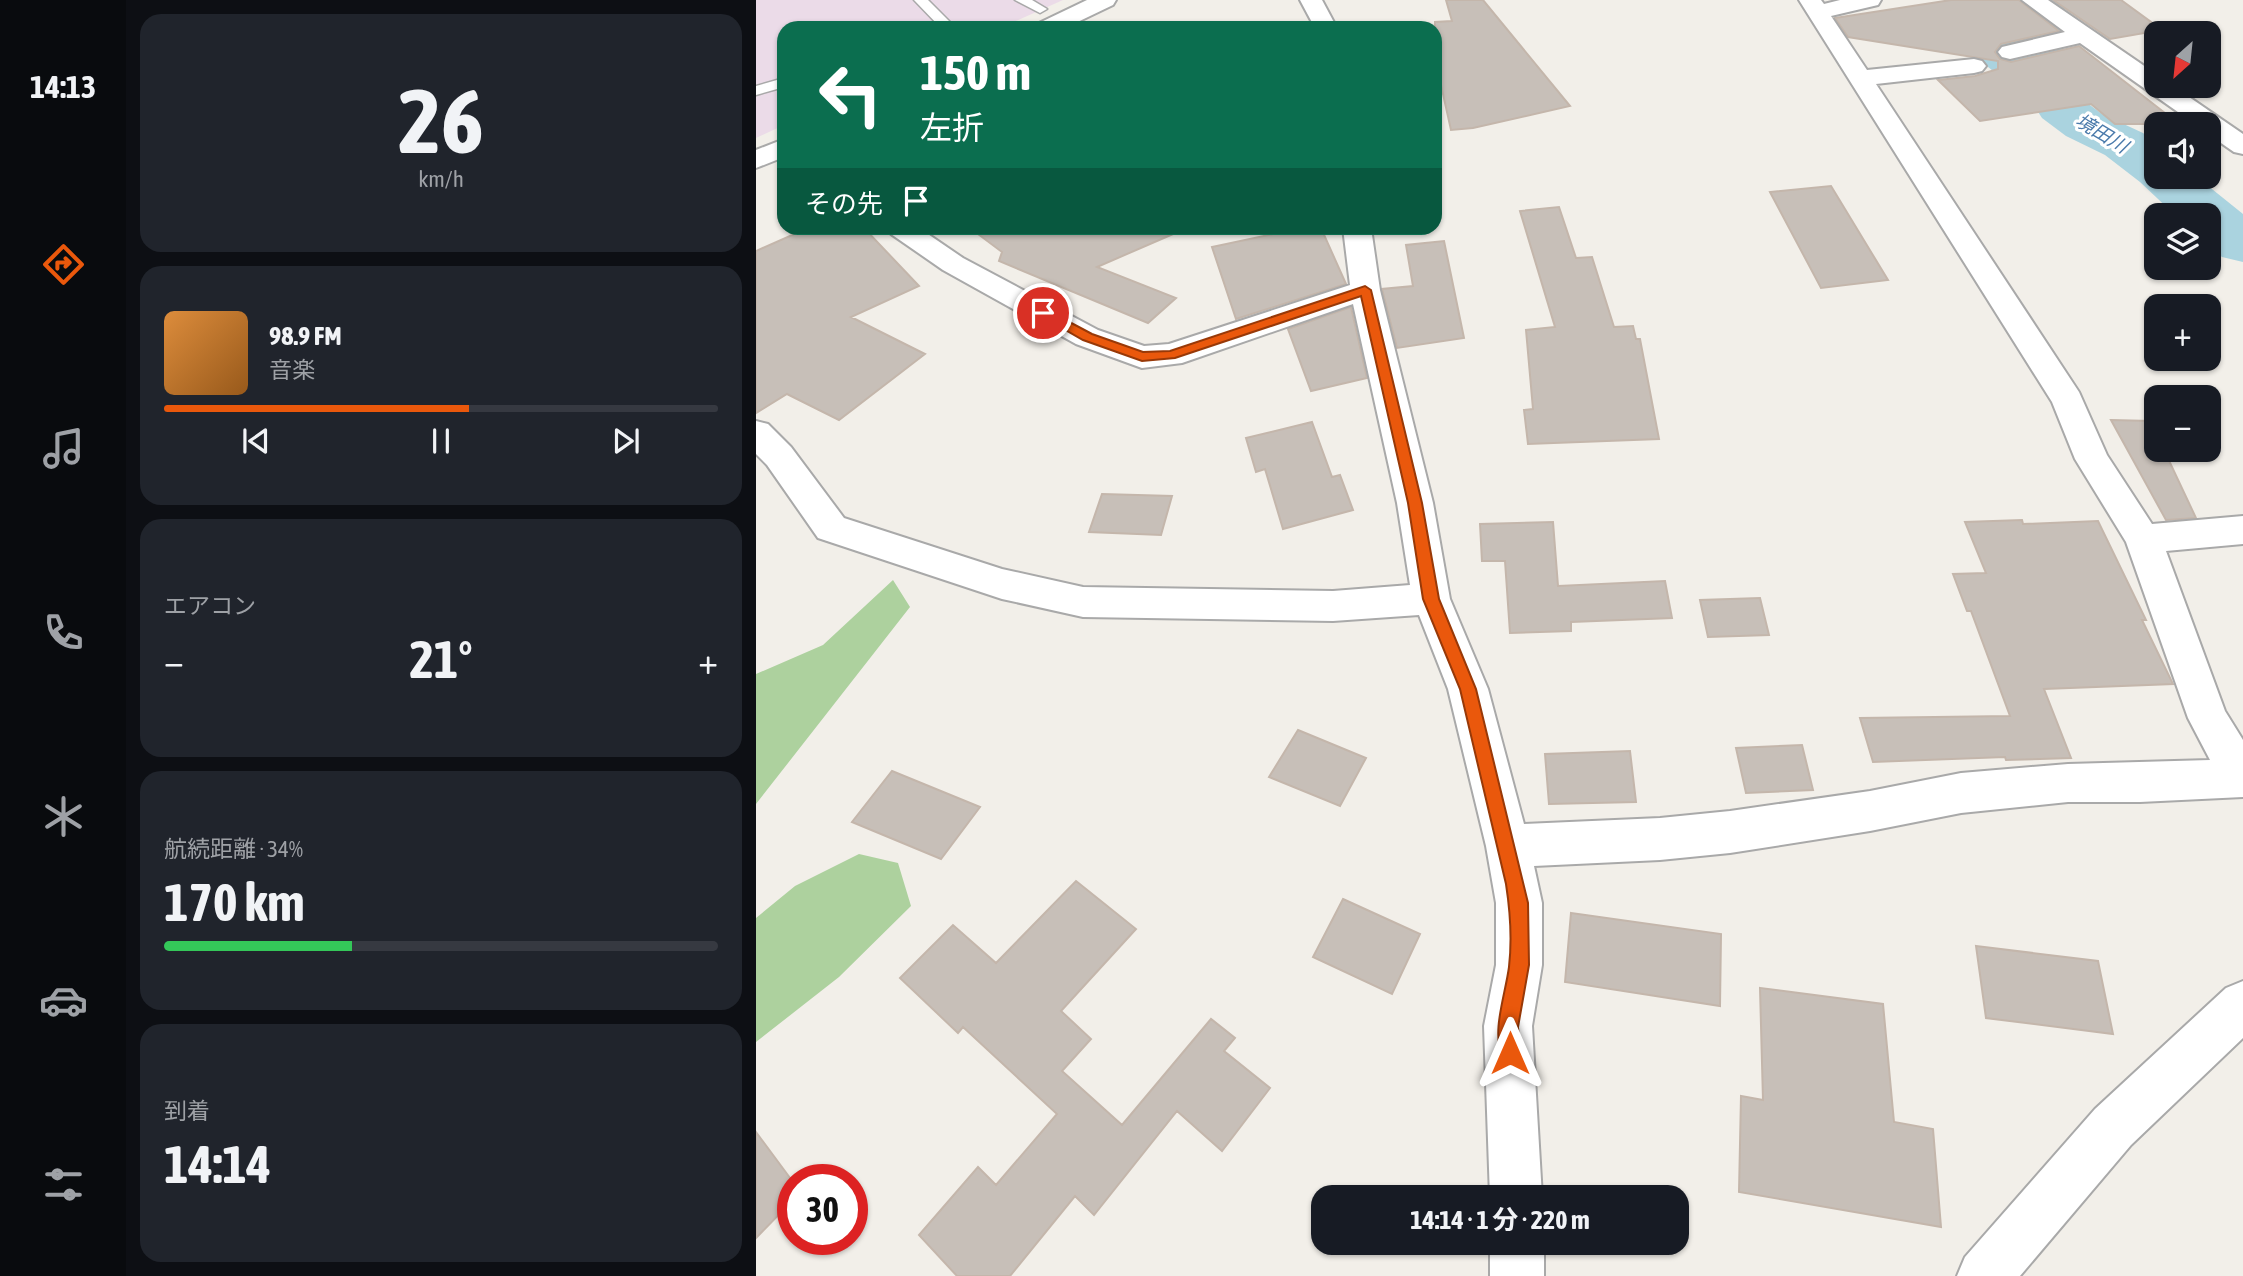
<!DOCTYPE html>
<html lang="ja">
<head>
<meta charset="utf-8">
<style>
	:root { --surface:#171b24; --page:#20242c; --text:#f1f3f6; --muted:#9ea1a6; --line:#363941; --accent:#ea580c }
	body { margin:0; font-family:"Asap Condensed","Noto Sans JP",sans-serif; background:var(--page); color:var(--text); height:100vh; display:flex; flex-direction:column; font-size:26px; white-space:nowrap }
	* { box-sizing:border-box; margin:0 }
	p { font-size:23px; color:var(--muted) }
	.icon { flex:none; width:38px; height:38px; fill:none; stroke:currentColor; stroke-width:2; stroke-linecap:round; stroke-linejoin:round }
	.map { position:relative; flex:1; overflow:hidden }
	.sheet { display:flex; flex-direction:column; gap:14px; padding:14px; background:#0d0f14; width:630px }
	.sheet>* { flex:none }
	.guide { position:absolute; left:21px; top:21px; width:665px; height:214px; border-radius:21px; box-shadow:0 2px 5px #0004; background:#0b6e4f; color:#fff; overflow:hidden }
	.needle { width:46px; rotate:207deg }
	.tools { position:absolute; left:1388px; top:21px; display:grid; gap:14px }
	.tools a { display:grid; place-items:center; width:77px; height:77px; border-radius:14px; background:var(--surface); box-shadow:0 2px 5px #0004; font-size:35px }
	.speed { position:absolute; left:21px; top:1164px; display:flex; gap:14px; font-size:35px; font-weight:700; text-align:center }
	.speed>* { display:grid; place-content:center; width:91px; height:91px; border-radius:50%; background:var(--surface); box-shadow:0 2px 5px #0004; line-height:1 }
	.speed .limit { border:10px solid #d22; background:#fff; color:#111 }
	.pin { position:absolute; display:grid; place-items:center; width:60px; height:60px; color:#fff; margin:-30px; border:4px solid #fff; border-radius:50%; box-shadow:0 2px 7px #0007 }
	.me { position:absolute; width:77px; margin:-38px; rotate:0deg; stroke-linejoin:round; filter:drop-shadow(0 0 5px #0008) }
	.turn { display:flex; align-items:center; gap:24px; height:147px; padding:0 28px; font-size:32px }
	.turn .icon { width:91px; height:91px; stroke-width:2.5 }
	.turn b { display:block; font-size:49px; line-height:60px }
	.then { display:flex; align-items:center; height:66px; padding:0 28px; background:#0003; gap:14px; font-size:26px }
	.big { font-size:52px; font-weight:700; line-height:1.1 }
	.sheet .card { flex:1; display:flex; flex-direction:column; justify-content:center; gap:10px; min-width:0; padding:0 24px; border-radius:21px; background:var(--page) }
	.sheet .dial { align-items:center; gap:0 }
	.dial b { font-size:91px; line-height:1 }
	.song { display:flex; align-items:center; gap:21px }
	.cover { width:84px; height:84px; border-radius:10px; background:linear-gradient(135deg,hsl(30 70% 55%),hsl(30 70% 35%)) }
	.played { height:7px; border-radius:4px; background:linear-gradient(90deg,var(--accent) 55%,var(--line) 55%) }
	.keys { display:flex; justify-content:space-around; direction:ltr }
	.heat { display:flex; justify-content:space-between; align-items:center; font-size:38px; direction:ltr }
	.charge { height:10px; border-radius:5px; background:linear-gradient(90deg,#34c759 34%,var(--line) 0) }
	.trip { position:absolute; left:555px; top:1185px; width:378px; height:70px; border-radius:21px; background:var(--surface); box-shadow:0 2px 5px #0004; font-weight:700; line-height:70px; text-align:center }
	main { display:flex; flex:1; min-height:0 }
	.menu { display:flex; flex-direction:column; width:126px; justify-content:space-around; align-items:center; background:#090b0e; color:var(--muted) }
	.menu .icon { width:49px; height:49px }
	.menu .selected { color:var(--accent) }
	.menu b { font-size:32px; color:var(--text) }
	.map>svg:first-child { display:block }
	.industrial { fill:#ebdbe8 }
	.forest { fill:#add19e }
	.lines { fill:none; stroke-linecap:round; stroke-linejoin:round }
	.river { fill:#aad3df; fill-rule:evenodd }
	.building { fill:#c7bfb8; stroke:#c4b6ab; stroke-width:2 }
	.service-casing { stroke:#a9a9a9; stroke-width:3 }
	.minor-casing { stroke:#a9a9a9; stroke-width:4 }
	.tertiary-casing { stroke:#a9a9a9; stroke-width:4 }
	.service { fill:#fff; fill-rule:evenodd }
	.minor { fill:#fff; fill-rule:evenodd }
	.tertiary { fill:#fff; fill-rule:evenodd }
	.route { fill:#ea580c; stroke:#983908; stroke-width:2 }
	.labels { text-anchor:middle; dominant-baseline:central; stroke-width:6; stroke-linejoin:round; paint-order:stroke }
	.far-water-label { font-size:19px; font-style:italic; fill:#4a7aab; stroke:#fff }
</style>
</head>
<body>
<main>
<nav class="menu">
<b>14:13</b>
<svg class="icon selected" aria-label="directions" viewBox="0 0 24 24"><path d="M12 3l9 9-9 9-9-9zM9 14v-3h6M13 9l2 2-2 2"/></svg>
<svg class="icon" aria-label="music" viewBox="0 0 24 24"><path d="M9 18V5l10-2v13"/><circle cx="6" cy="18" r="3"/><circle cx="16" cy="16" r="3"/></svg>
<svg class="icon" aria-label="phone" viewBox="0 0 24 24"><path d="M5 4h4l2 5-3 2q2 4 5 5l2-3 5 2v4C11 20 4 13 5 4z"/></svg>
<svg class="icon" aria-label="climate" viewBox="0 0 24 24"><path d="M12 3v18M4 7l16 10M4 17L20 7"/></svg>
<svg class="icon" aria-label="car" viewBox="0 0 24 24"><path d="M5 17H2v-5l4-1 3-4h7l3 4 3 1v5h-3M9 17h6M6 11h13"/><circle cx="7" cy="17" r="2"/><circle cx="17" cy="17" r="2"/></svg>
<svg class="icon" aria-label="filters" viewBox="0 0 24 24"><path d="M4 7h16M4 17h16"/><circle cx="9" cy="7" r="2"/><circle cx="15" cy="17" r="2"/></svg>
</nav>
<section class="sheet">
<div class="card dial"><b>26</b><p>km/h</p></div>
<div class="card">
<div class="song"><i class="cover"></i><div><b>98.9 FM</b><p>音楽</p></div></div>
<div class="played"></div>
<div class="keys"><svg class="icon" aria-label="previous" viewBox="0 0 24 24"><path d="M18 5L8 12l10 7zM5 5v14"/></svg><svg class="icon" aria-label="pause" viewBox="0 0 24 24"><path d="M8 5v14M16 5v14"/></svg><svg class="icon" aria-label="next" viewBox="0 0 24 24"><path d="M6 5l10 7-10 7zM19 5v14"/></svg></div>
</div>
<div class="card"><p>エアコン</p>
<div class="heat"><a>−</a><b class="big">21°</b><a>+</a></div>
</div>
<div class="card"><p>航続距離 · 34%</p><b class="big">170 km</b><div class="charge"></div></div>
<div class="card"><p>到着</p><b class="big">14:14</b></div>
</section>
<div class="map">
<svg width="1487" height="1276" viewBox="0 0 1487 1276">
	<rect width="100%" height="100%" fill="#f2efe9"/>
	<!-- industrial -->
	<path class="industrial" d="M0,0H307L244,28H28V125L0,138Z"/>
	<!-- forest -->
	<path class="forest" d="M137,580L154,607L0,804V674L67,645Z
		M103,854L142,863L155,906L83,977L0,1042V918L39,886Z"/>
	<g class="lines">
		<!-- river -->
		<path class="river" d="M1257,0H1314L1307,10L1300,14L1314,39L1307,49L1281,57L1313,81L1323,97L1346,114L1387,133L1400,143V177H1441L1487,214V262L1466,257L1452,245V215H1419L1384,182L1349,155L1310,136L1286,118L1275,101L1227,63L1220,53L1227,43L1263,32L1251,9Z"/>
	</g>
	<!-- building -->
	<path class="building" d="M690,0H727L814,106L717,128L695,130L679,58V22L696,21Z
		M1195,0H1263L1303,31L1245,44L1239,52L1244,59L1255,62L1323,46L1423,124H1359L1335,104L1224,121L1182,80L1219,76L1242,69V61L1092,37L1079,18Z
		M1297,0H1365L1406,30L1354,39Z
		M1075,186L1132,280L1065,288L1014,192Z
		M803,207L820,258L836,257L858,327L877,326L880,339H884L903,439L772,444L768,410L777,409L770,330L799,327L764,211Z
		M52,228H108L163,286L95,317L169,354L83,420L31,394L0,413V251Z
		M214,228H431L341,267L420,298L392,323L243,261L246,252Z
		M527,228H565L590,284L480,319L456,247L527,232Z
		M688,241L708,338L641,348L626,289L657,286L650,245Z
		M595,307L611,378L555,391L532,329Z
		M1355,420L1395,421L1400,433V450H1408L1440,518L1410,520Z
		M556,422L576,477L584,475L597,510L527,529L509,469L500,472L490,438Z
		M346,494L416,496L405,535L333,532Z
		M1266,520L1267,524L1342,521L1390,620H1386L1417,684L1288,689L1315,758L1250,760L1249,757L1117,762L1104,718L1254,716L1215,611H1211L1197,574L1230,573L1209,522Z
		M797,522L802,586L909,581L916,618L815,622V631L754,633L749,561H726L724,524Z
		M1004,598L1013,635L952,637L944,600Z
		M542,730L610,758L584,806L513,777Z
		M1046,745L1057,790L990,793L980,748Z
		M874,751L880,802L793,804L789,754Z
		M136,771L224,807L185,859L96,822Z
		M320,881L380,929L305,1011L335,1039L306,1071L366,1125L455,1019L479,1038L468,1051L514,1088L466,1151L421,1111L338,1215L319,1196L254,1276H201L163,1235L222,1167L240,1185L301,1114L207,1027L202,1033L144,978L197,925L240,963Z
		M587,899L664,934L636,994L557,957Z
		M815,913L965,934L964,1006L809,982Z
		M1220,946L1342,961L1357,1034L1230,1018Z
		M1004,988L1127,1004L1138,1122L1177,1129L1185,1227L983,1192L985,1096L1007,1100Z
		M0,1132L37,1182V1200L0,1238Z"/>
	<g class="lines">
		<defs>
			<path id="service" d="M158,0H172L200,28H185Z
				M259,0H276L291,9L284,13Z
				M28,78V87L0,95V86Z"/>
			<path id="minor" d="M544,0H566L581,28H559Z
				M1043,0H1065L1068,4L1084,0H1125L1122,5L1075,16L1111,70L1218,59L1226,61L1230,66L1226,71L1218,73L1120,84L1323,392L1351,455L1396,524L1487,516V544L1410,551L1469,711L1487,740V797L1384,802H1312L1205,813L1114,831L974,853L904,860L778,866L786,903V965L776,1026L786,1197H734L728,1026L740,965V903L730,846L692,689L663,615L577,621L327,617L246,599L62,538L11,465L0,454V421L12,424L35,447L88,518L246,569L327,587L577,591L654,585L641,503L597,304L426,363L386,368L320,344L187,270L135,234L131,228H163L207,258L342,330L388,346L413,344L594,285L587,228H615L624,290L677,503L694,599L732,689L768,824L904,818L974,811L1114,791L1205,773L1312,764L1454,760L1432,718L1370,542L1319,459L1296,402Z
				M1266,0H1292L1400,74V86H1417L1487,134V154L1478,152L1452,134V124H1439L1324,43L1254,59L1246,57L1242,52L1246,47L1309,32Z
				M1487,981V1038L1375,1145L1264,1276H1201L1209,1257L1339,1109L1470,988Z
				M734,1242H788V1276H734Z"/>
			<path id="tertiary" d="M331,0H360L357,5L309,28H280L283,23Z
				M28,139V157L0,168V150Z"/>
		</defs>
		<!-- service casing -->
		<use href="#service" class="service-casing"/>
		<!-- minor casing -->
		<use href="#minor" class="minor-casing"/>
		<!-- tertiary casing -->
		<use href="#tertiary" class="tertiary-casing"/>
		<!-- service -->
		<use href="#service" class="service"/>
		<!-- minor -->
		<use href="#minor" class="minor"/>
		<!-- tertiary -->
		<use href="#tertiary" class="tertiary"/>
	</g>
	<!-- route -->
	<path class="route" d="M609,286L615,290L666,503L683,599L720,689L772,903L773,965L762,1027L764,1053L761,1060L754,1063L747,1060C735,1031 749,997 753,967C756,941 754,910 750,884L704,689L667,599L652,503L605,296L419,358L386,361L327,340L280,313L287,309L291,310L336,334L387,352L414,351Z"/>
	<g class="labels">
		<!-- far-water labels -->
		<g class="far-water-label">
			<text transform="translate(1346 133) rotate(31)">境田川</text>
		</g>
	</g>
</svg>
<div class="tools">
<a><svg class="needle" viewBox="-14 -14 28 28"><path d="M0-13l5 13h-10z" fill="#e53935"/><path d="M0 13l5-13h-10z" fill="#9ea1a6"/></svg></a>
<a><svg class="icon" aria-label="sound" viewBox="0 0 24 24"><path d="M4 9h4l5-4v14l-5-4H4zM17 9q2 3 0 6"/></svg></a>
<a><svg class="icon" aria-label="layers" viewBox="0 0 24 24"><path d="M12 4l9 5-9 5-9-5zM3 14l9 5 9-5"/></svg></a>
<a>+</a>
<a>−</a>
</div>
<div class="speed"><div class="limit">30</div></div>
<div class="pin" style="left:287px;top:313px;background:#d93025"><svg class="icon" aria-label="arrive" viewBox="0 0 24 24"><path d="M6 21V4h12l-3 4 3 4H6"/></svg></div>
<svg class="me" style="left:754px;top:1053px" viewBox="-20 -20 40 40"><path d="M0-17L14 15 0 8-14 15z" fill="#ea580c" stroke="#fff" stroke-width="4"/></svg>
<div class="trip">14:14 · 1 分 · 220 m</div>
<div class="guide">
<div class="turn"><svg class="icon" aria-label="left" viewBox="0 0 24 24"><path d="M17 20v-9H6M10 6l-5 5 5 5"/></svg><div><b>150 m</b>左折</div></div>
<div class="then">その先<svg class="icon" aria-label="arrive" viewBox="0 0 24 24"><path d="M6 21V4h12l-3 4 3 4H6"/></svg></div>
</div>
</div>
</main>
</body>
</html>
